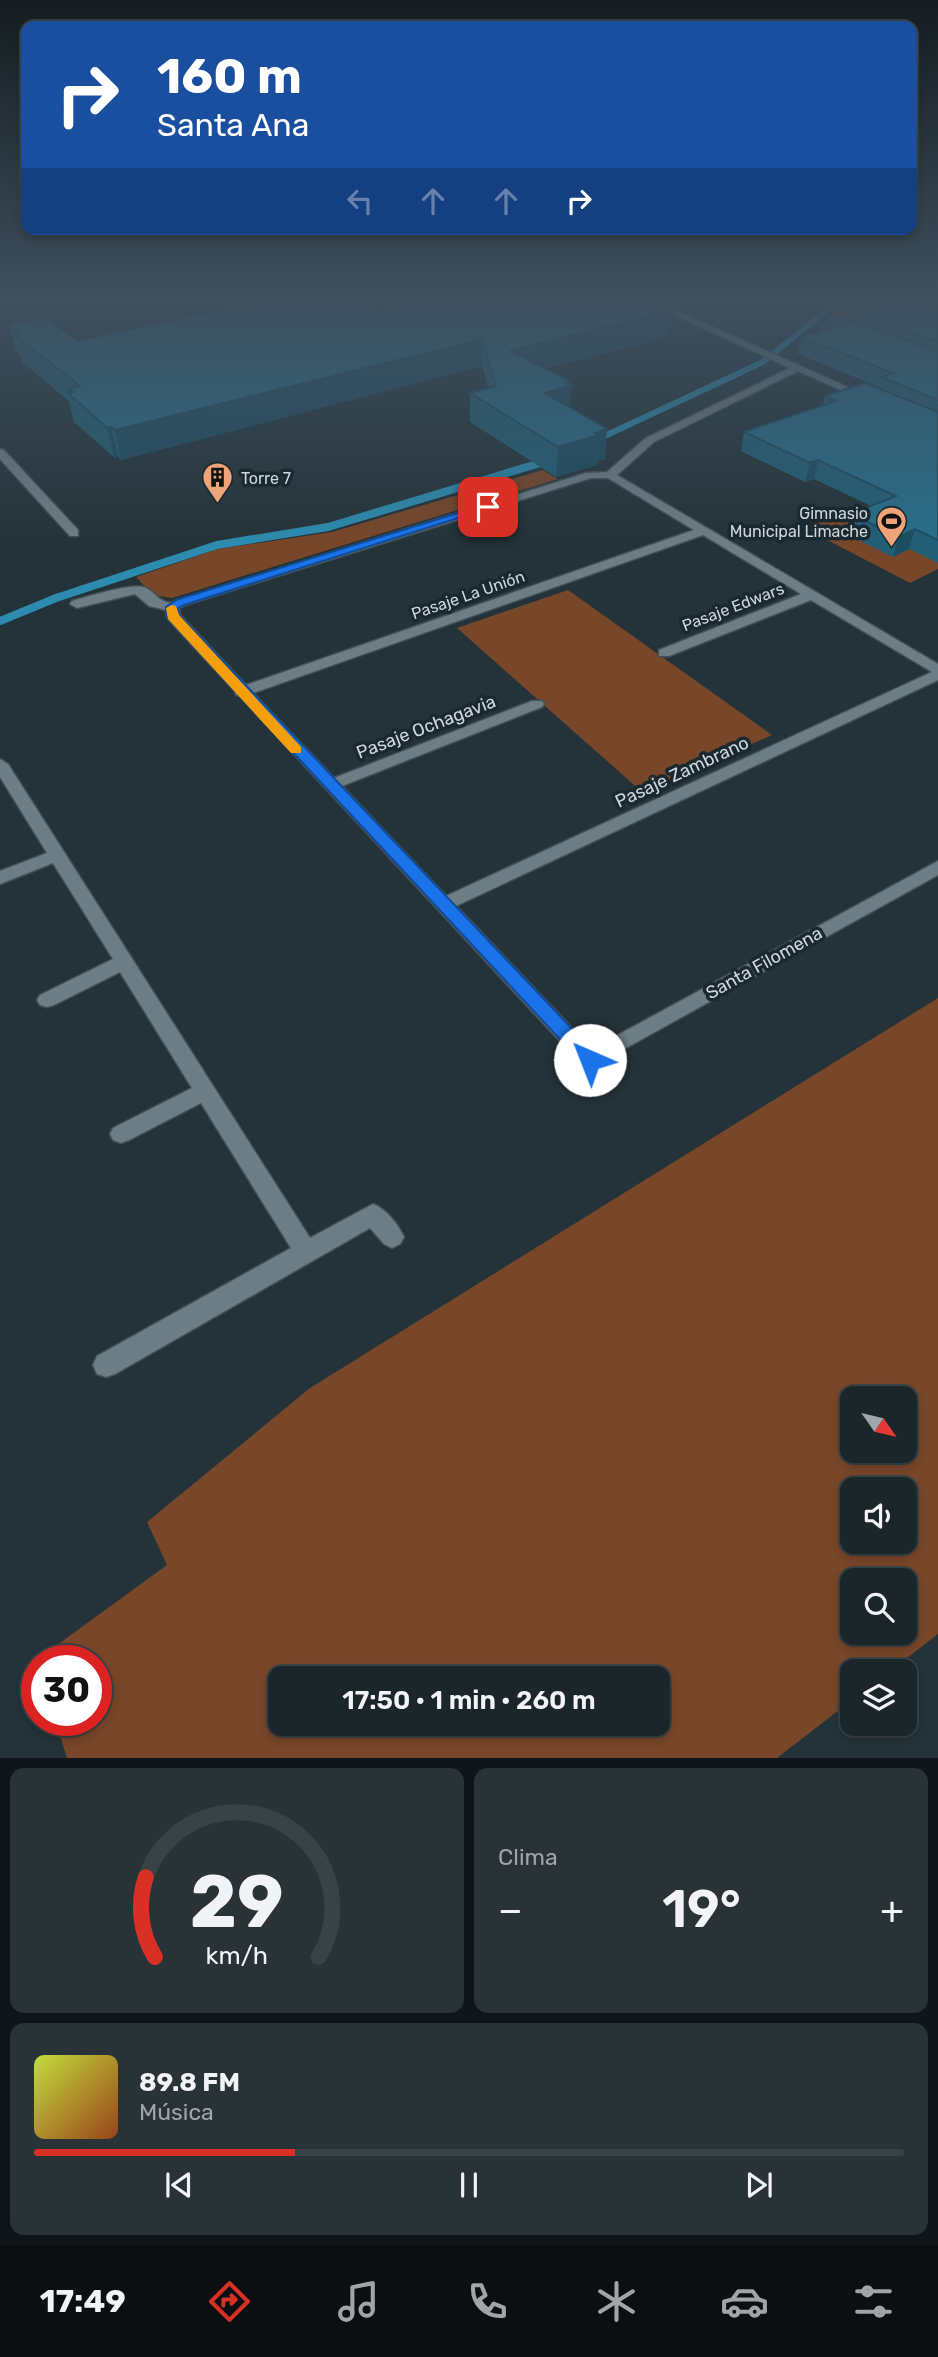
<!DOCTYPE html>
<html lang="es">
<head>
<meta charset="utf-8">
<style>
	:root { --surface:#1b262b; --page:#283237; --text:#f1f3f6; --muted:#a0a5a9; --line:#394347; --accent:#d93025 }
	body { margin:0; font-family:Rubik,sans-serif; background:var(--page); color:var(--text); height:100vh; display:flex; flex-direction:column; font-size:26px; white-space:nowrap }
	* { box-sizing:border-box; margin:0 }
	p { font-size:23px; color:var(--muted) }
	.icon { flex:none; width:38px; height:38px; fill:none; stroke:currentColor; stroke-width:2; stroke-linecap:round; stroke-linejoin:round }
	.map { position:relative; height:1758px; overflow:hidden }
	.panel { display:flex; flex-direction:column; gap:10px; padding:10px; background:#0f1518; flex:1 }
	.panel>* { flex:none }
	.hud { position:absolute; left:21px; top:21px; width:896px; height:214px; border-radius:14px; box-shadow:0 4px 10px #0003,0 0 0 2px var(--line); background:#1a4fa0; color:#fff; overflow:hidden }
	.needle { width:46px; rotate:124deg }
	.tools { position:absolute; left:840px; top:1386px; display:grid; gap:14px }
	.tools a { display:grid; place-items:center; width:77px; height:77px; border-radius:14px; background:var(--surface); box-shadow:0 4px 10px #0003,0 0 0 2px var(--line); font-size:35px }
	.speed { position:absolute; left:21px; top:1645px; display:flex; gap:14px; font-size:35px; font-weight:700; text-align:center }
	.speed>* { display:grid; place-content:center; width:91px; height:91px; border-radius:50%; background:var(--surface); box-shadow:0 4px 10px #0003,0 0 0 2px var(--line); line-height:1 }
	.speed .limit { border:10px solid #d22; background:#fff; color:#111 }
	.pin { position:absolute; display:grid; place-items:center; width:60px; height:60px; color:#fff; margin:-30px; border-radius:14px; box-shadow:0 4px 10px #0006 }
	.me { position:absolute; width:77px; margin:-38px; rotate:316deg; stroke-linejoin:round; filter:drop-shadow(0 0 5px #0008) }
	.turn { display:flex; align-items:center; gap:24px; height:147px; padding:0 21px; font-size:32px }
	.turn .icon { width:91px; height:91px; stroke-width:2.5 }
	.turn b { display:block; font-size:49px; line-height:60px }
	.lanes { display:flex; align-items:center; height:66px; padding:0 21px; background:#0003; justify-content:center; gap:35px; direction:ltr }
	.lanes .off { opacity:.35 }
	.big { font-size:52px; font-weight:600; line-height:1.1 }
	.panel .widget { flex:1; display:flex; flex-direction:column; justify-content:center; gap:10px; min-width:0; padding:0 24px; border-radius:14px; background:var(--page) }
	.panel .dial { align-items:center; gap:0 }
	.dial svg { height:182px; overflow:visible; fill:none; stroke:var(--line); stroke-width:7; stroke-linecap:round; text-anchor:middle }
	.dial text { fill:var(--text); stroke:none }
	.song { display:flex; align-items:center; gap:21px }
	.cover { width:84px; height:84px; border-radius:10px; background:linear-gradient(135deg,hsl(70 70% 55%),hsl(20 70% 35%)) }
	.played { height:7px; border-radius:4px; background:linear-gradient(90deg,var(--accent) 30%,var(--line) 30%) }
	.keys { display:flex; justify-content:space-around; direction:ltr }
	.heat { display:flex; justify-content:space-between; align-items:center; font-size:38px; direction:ltr }
	.panel .tiles { flex:1; display:grid; gap:10px; grid-template-columns:1fr 1fr }
	.widget:last-child { grid-column:span 2 }
	.trip { position:absolute; left:268px; top:1666px; width:402px; height:70px; border-radius:14px; background:var(--surface); box-shadow:0 4px 10px #0003,0 0 0 2px var(--line); font-weight:600; line-height:70px; text-align:center }
	.tab-bar { display:flex; height:112px; justify-content:space-around; align-items:center; background:#0b0f11; color:var(--muted) }
	.tab-bar .icon { width:49px; height:49px }
	.tab-bar .on { color:var(--accent) }
	.tab-bar b { font-size:32px; color:var(--text) }
	.map>svg:first-child { display:block }
	.green { fill:#784629; fill-rule:evenodd }
	.lines { fill:none; stroke-linecap:round; stroke-linejoin:round }
	.stream-far1 { stroke:#2c8bae; stroke-width:6 }
	.stream { stroke:#2c8bae; stroke-width:8 }
	.minor-casing { stroke:#424f55; stroke-width:3 }
	.minor { fill:#6d7d85; fill-rule:evenodd }
	.wall { fill:#225f76 }
	.shaded-wall { fill:#1c4d60 }
	.building { fill:#286e89; stroke:#1c4d60; stroke-width:2 }
	.route { fill:#1a73e8; stroke:#114b97; stroke-width:2 }
	.slow { fill:#f59e0b }
	.labels { text-anchor:middle; dominant-baseline:central; stroke-width:7; stroke-linejoin:round; paint-order:stroke }
	.far-poi-label { font-size:16px; fill:#ced7dc; stroke:#1a292f; text-anchor:start }
	.far-street-label { font-size:16px; fill:#ced7dc; stroke:#1a292f }
	.street-label { font-size:18px; fill:#ced7dc; stroke:#1a292f }
</style>
</head>
<body>
<div class="map">
<svg width="938" height="1759" viewBox="0 0 938 1759">
	<rect width="100%" height="100%" fill="#243339"/>
	<!-- green -->
	<path class="green" d="M853,297H862L889,307L875,319L824,330L819,328Z
		M543,470L558,479L172,598L153,595L136,577L218,549L332,532Z
		M938,496V569L910,583L804,528L836,513L863,527Z
		M568,590L772,735L642,792L457,628Z
		M938,998V1634L890,1671H852V1700L777,1758H67L55,1720H96V1661H37V1665L35,1661L167,1565L147,1522L310,1388ZM905,1398V1451H852V1398ZM905,1489V1542H852V1489ZM852,1580H905V1633H852ZM280,1678H658V1724H280Z"/>
	<g class="lines">
		<!-- stream-far1 -->
		<path class="stream-far1" d="M594,441L763,362L843,297"/>
		<!-- stream -->
		<path class="stream" d="M0,621L56,598L217,545L328,527L550,460"/>
		<defs>
			<path id="minor" d="M635,297H646L872,398L863,400L798,371L654,442L617,475L938,664V680L456,906L592,1049L938,861V875L590,1068L583,1066L240,696L236,695L235,691L168,619L166,610L149,606L135,594L77,608L70,604L72,601C87,597 133,582 146,588C157,594 156,599 170,603L586,473L607,472L646,438L790,368ZM591,478H608L694,530L246,685L180,615L179,608L185,605ZM703,535L801,594L659,650V656H669L811,600L932,672L446,896L342,786L542,707L544,704L542,701H532L334,778L253,693Z
				M885,297H897L938,312V318Z
				M0,449L4,450L78,530V536H70L0,459Z
				M0,759L8,764L310,1238L373,1204C386,1209 398,1224 404,1237L400,1244L392,1248L384,1244L370,1228L115,1374L106,1377L97,1374L93,1365L97,1356L291,1248L201,1103L129,1140L121,1143L113,1140L110,1134L113,1128L192,1088L120,972L54,1005L47,1007L40,1005L37,1000L40,995L113,959L53,863L0,884V871L47,853L0,777Z"/>
		</defs>
		<!-- minor casing -->
		<use href="#minor" class="minor-casing"/>
		<!-- minor -->
		<use href="#minor" class="minor"/>
	</g>
	<!-- wall -->
	<path class="wall" d="M276,297H640L668,337L545,369L569,384L570,408L605,459L597,461L596,465L556,477L470,422V393L488,388L482,366L121,460L118,456L114,457L74,422L69,401L22,362L21,356L16,351L9,325L78,341L278,298Z
		M938,310V563L909,549L893,557L846,534L851,514L871,506L814,479L805,482L741,451L744,432L823,405L825,396L879,388V387L798,354L802,337L820,331L822,323L856,322L858,312Z"/>
	<!-- shaded-wall -->
	<path class="shaded-wall" d="M393,297H498L372,328L369,305L371,302Z
		M671,310L668,337L509,378L510,351Z
		M482,339V366L121,460L115,430Z
		M570,381L569,386L572,385L570,413L545,393Z
		M111,427L118,456L114,457L107,428Z
		M607,429L605,459L597,461L596,465L556,477L558,447L595,433Z
		M818,460L814,479L805,482L810,463Z
		M915,529L909,549L893,557L898,537Z"/>
	<!-- building -->
	<path class="building" d="M282,297H393L371,302L369,305L376,310L431,297H640L671,310L510,351L570,381L566,382L572,385L545,393L607,429L595,433L599,435L558,447L470,393L496,386L482,339L115,430L111,427L107,428L68,393L73,392L69,389L80,386L15,335L19,333L9,325L45,317L78,341Z
		M906,299L938,310V342L858,312Z
		M842,317L938,352V400L882,377L893,373L802,337L833,328L822,323Z
		M865,383L938,412V540L915,529L898,537L851,514L896,496L818,460L810,463L744,432L836,401L825,396Z"/>
	<!-- sky -->
	<linearGradient id="sky" x2="0" y2="1"><stop stop-color="#141c1f"/><stop offset="0.55" stop-color="#3f505f"/><stop offset="1" stop-color="#3f505f" stop-opacity="0"/></linearGradient>
	<rect width="938" height="543" fill="url(#sky)"/>
	<!-- route -->
	<path class="route" d="M484,505L493,507L184,605L178,608L179,615L597,1055L600,1060L597,1065L590,1067L584,1065L166,616V607L176,600Z"/>
	<!-- slow -->
	<path class="slow" d="M172,605L176,606L179,615L301,747V753H291L168,619L166,608Z"/>
	<!-- icons -->
	<defs>
		<symbol id="building-pin" viewBox="-11 -11 22 30"><path d="M0 17L-7.5 6A9.5 9.5 0 1 1 7.5 6Z" fill="#efa378" stroke="#1a292f"/><path d="M-4-6H4V6H1V3H-1V6H-4ZM-2.5-4.3h1.7v1.8h-1.7ZM.8-4.3h1.7v1.8H.8ZM-2.5-1h1.7V.8h-1.7ZM.8-1h1.7V.8H.8Z" fill="#111"/></symbol>
		<symbol id="stadium-pin" viewBox="-11 -11 22 30"><path d="M0 17L-7.5 6A9.5 9.5 0 1 1 7.5 6Z" fill="#efa378" stroke="#1a292f"/><path d="M0-5a6.5 5 0 1 0 0 10a6.5 5 0 1 0 0-10ZM-3.5-1.8h7v3.6h-7Z" fill="#111"/></symbol>
	</defs>
	<g fill-rule="evenodd">
		<use href="#building-pin" x="200" y="460" width="35" height="47"/>
		<use href="#stadium-pin" x="874" y="504" width="35" height="47"/>
	</g>
	<g class="labels">
		<!-- far-poi labels -->
		<g class="far-poi-label">
			<text x="241" y="478">Torre 7</text>
			<text x="868" y="513" text-anchor="end">Gimnasio<tspan x="868" dy="18">Municipal Limache</tspan></text>
		</g>
		<!-- far-street labels -->
		<g class="far-street-label">
			<text transform="translate(468 595) rotate(-19)">Pasaje La Unión</text>
			<text transform="translate(733 607) rotate(-21)">Pasaje Edwars</text>
		</g>
		<!-- street labels -->
		<g class="street-label">
			<text transform="translate(426 727) rotate(-21)">Pasaje Ochagavia</text>
			<text transform="translate(682 772) rotate(-25)">Pasaje Zambrano</text>
			<text transform="translate(764 963) rotate(-29)">Santa Filomena</text>
		</g>
	</g>
</svg>
<div class="tools">
<a><svg class="needle" viewBox="-14 -14 28 28"><path d="M0-13l5 13h-10z" fill="#e53935"/><path d="M0 13l5-13h-10z" fill="#a0a5a9"/></svg></a>
<a><svg class="icon" aria-label="sound" viewBox="0 0 24 24"><path d="M4 9h4l5-4v14l-5-4H4zM17 9q2 3 0 6"/></svg></a>
<a><svg class="icon" aria-label="search" viewBox="0 0 24 24"><circle cx="10" cy="10" r="6"/><path d="M15 15l6 6"/></svg></a>
<a><svg class="icon" aria-label="layers" viewBox="0 0 24 24"><path d="M12 4l9 5-9 5-9-5zM3 14l9 5 9-5"/></svg></a>
</div>
<div class="speed"><div class="limit">30</div></div>
<div class="pin" style="left:488px;top:507px;background:#d93025"><svg class="icon" aria-label="arrive" viewBox="0 0 24 24"><path d="M6 21V4h12l-3 4 3 4H6"/></svg></div>
<svg class="me" style="left:590px;top:1060px" viewBox="-20 -20 40 40"><circle r="19" fill="#fff"/><path d="M0-13L10 11 0 6-10 11z" fill="#1a73e8"/></svg>
<div class="trip">17:50 · 1 min · 260 m</div>
<div class="hud">
<div class="turn"><svg class="icon" aria-label="right" viewBox="0 0 24 24"><path d="M7 20v-9h11M14 6l5 5-5 5"/></svg><div><b>160 m</b>Santa Ana</div></div>
<div class="lanes"><svg class="icon off" aria-label="left" viewBox="0 0 24 24"><path d="M17 20v-9H6M10 6l-5 5 5 5"/></svg><svg class="icon off" aria-label="ahead" viewBox="0 0 24 24"><path d="M12 20V5M6 11l6-6 6 6"/></svg><svg class="icon off" aria-label="ahead" viewBox="0 0 24 24"><path d="M12 20V5M6 11l6-6 6 6"/></svg><svg class="icon" aria-label="right" viewBox="0 0 24 24"><path d="M7 20v-9h11M14 6l5 5-5 5"/></svg></div>
</div>
</div>
<section class="panel">
<div class="tiles">
<div class="widget dial"><svg viewBox="0 0 100 80">
<path d="M14 69A42 42 0 1 1 86 69"/>
<path d="M14 69A42 42 0 0 1 10 34" stroke="#d93025"/>
<text x="50" y="56" font-size="32" font-weight="700">29</text>
<text x="50" y="72" font-size="11">km/h</text>
</svg></div>
<div class="widget"><p>Clima</p>
<div class="heat"><a>−</a><b class="big">19°</b><a>+</a></div>
</div>
<div class="widget">
<div class="song"><i class="cover"></i><div><b>89.8 FM</b><p>Música</p></div></div>
<div class="played"></div>
<div class="keys"><svg class="icon" aria-label="previous" viewBox="0 0 24 24"><path d="M18 5L8 12l10 7zM5 5v14"/></svg><svg class="icon" aria-label="pause" viewBox="0 0 24 24"><path d="M8 5v14M16 5v14"/></svg><svg class="icon" aria-label="next" viewBox="0 0 24 24"><path d="M6 5l10 7-10 7zM19 5v14"/></svg></div>
</div>
</div>
</section>
<nav class="tab-bar">
<b>17:49</b>
<svg class="icon on" aria-label="directions" viewBox="0 0 24 24"><path d="M12 3l9 9-9 9-9-9zM9 14v-3h6M13 9l2 2-2 2"/></svg>
<svg class="icon" aria-label="music" viewBox="0 0 24 24"><path d="M9 18V5l10-2v13"/><circle cx="6" cy="18" r="3"/><circle cx="16" cy="16" r="3"/></svg>
<svg class="icon" aria-label="phone" viewBox="0 0 24 24"><path d="M5 4h4l2 5-3 2q2 4 5 5l2-3 5 2v4C11 20 4 13 5 4z"/></svg>
<svg class="icon" aria-label="climate" viewBox="0 0 24 24"><path d="M12 3v18M4 7l16 10M4 17L20 7"/></svg>
<svg class="icon" aria-label="car" viewBox="0 0 24 24"><path d="M5 17H2v-5l4-1 3-4h7l3 4 3 1v5h-3M9 17h6M6 11h13"/><circle cx="7" cy="17" r="2"/><circle cx="17" cy="17" r="2"/></svg>
<svg class="icon" aria-label="filters" viewBox="0 0 24 24"><path d="M4 7h16M4 17h16"/><circle cx="9" cy="7" r="2"/><circle cx="15" cy="17" r="2"/></svg>
</nav>
</body>
</html>
